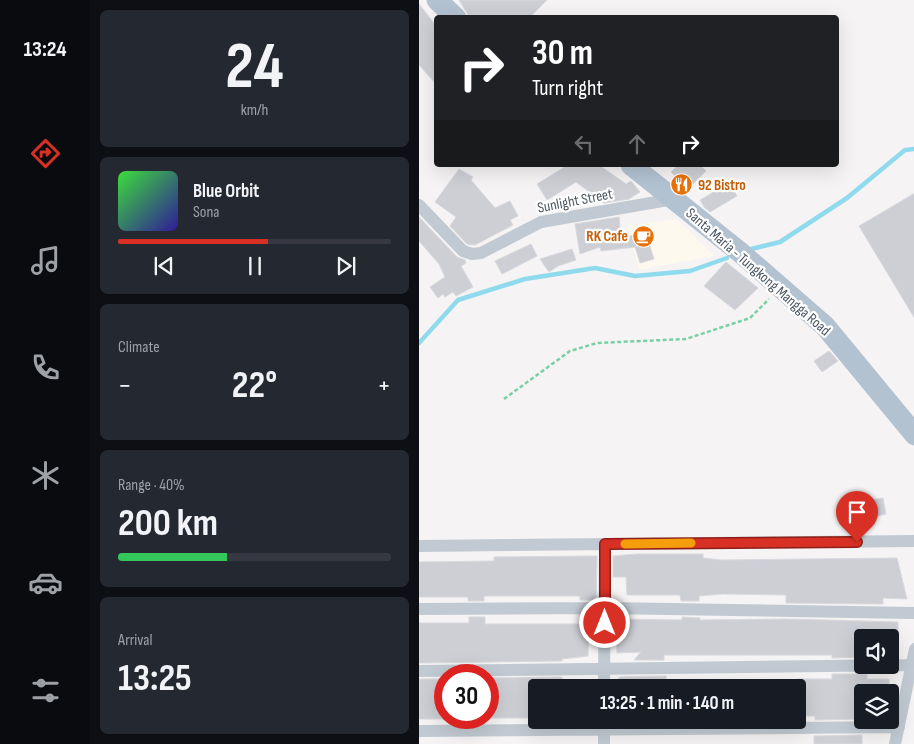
<!DOCTYPE html>
<html lang="en">
<head>
<meta charset="utf-8">
<style>
	:root { --surface:#171b24; --page:#242831; --text:#f1f3f6; --muted:#9ea1a6; --line:#363941; --accent:#d93025 }
	body { margin:0; font-family:"Sofia Sans Condensed",sans-serif; background:var(--page); color:var(--text); height:100vh; display:flex; flex-direction:column; font-size:19px; white-space:nowrap }
	* { box-sizing:border-box; margin:0 }
	p { font-size:16px; color:var(--muted) }
	.icon { flex:none; width:28px; height:28px; fill:none; stroke:currentColor; stroke-width:2; stroke-linecap:round; stroke-linejoin:round }
	.map { position:relative; flex:1; overflow:hidden }
	.side { display:flex; flex-direction:column; gap:10px; padding:10px; background:#0d0f14; width:329px }
	.side>* { flex:none }
	.top-card { position:absolute; left:15px; top:15px; width:405px; height:152px; border-radius:5px; box-shadow:0 5px 20px #0002; background:#202124; color:#fff; overflow:hidden }
	.tools { position:absolute; left:435px; top:629px; display:grid; gap:10px }
	.tools a { display:grid; place-items:center; width:45px; height:45px; border-radius:5px; background:var(--surface); box-shadow:0 5px 20px #0002; font-size:25px }
	.speed { position:absolute; left:15px; top:664px; display:flex; gap:10px; font-size:25px; font-weight:700; text-align:center }
	.speed>* { display:grid; place-content:center; width:65px; height:65px; border-radius:50%; background:var(--surface); box-shadow:0 5px 20px #0002; line-height:1 }
	.speed .limit { border:8px solid #d22; background:#fff; color:#111 }
	.pin { position:absolute; display:grid; place-items:center; width:42px; height:42px; color:#fff; margin:-51px -21px; border-radius:50% 50% 50% 0; rotate:-45deg; box-shadow:0 0 5px #0007 }
	.pin .icon { rotate:45deg }
	.me { position:absolute; width:55px; margin:-28px; rotate:0deg; stroke-linejoin:round; filter:drop-shadow(0 0 4px #0008) }
	.turn { display:flex; align-items:center; gap:18px; height:105px; padding:0 15px; font-size:22px }
	.turn .icon { width:65px; height:65px; stroke-width:2.5 }
	.turn b { display:block; font-size:35px; line-height:42px }
	.lanes { display:flex; align-items:center; height:48px; padding:0 15px; background:#0003; justify-content:center; gap:25px; direction:ltr }
	.lanes .off { opacity:.35 }
	.big { font-size:38px; font-weight:700; line-height:1.1 }
	.side .widget { flex:1; display:flex; flex-direction:column; justify-content:center; gap:8px; min-width:0; padding:0 18px; border-radius:8px; background:var(--page) }
	.side .dial { align-items:center; gap:0 }
	.dial b { font-size:65px; line-height:1 }
	.song { display:flex; align-items:center; gap:15px }
	.cover { width:60px; height:60px; border-radius:8px; background:linear-gradient(135deg,hsl(120 70% 55%),hsl(250 70% 35%)) }
	.played { height:5px; border-radius:2px; background:linear-gradient(90deg,var(--accent) 55%,var(--line) 55%) }
	.keys { display:flex; justify-content:space-around; direction:ltr }
	.heat { display:flex; justify-content:space-between; align-items:center; font-size:28px; direction:ltr }
	.charge { height:8px; border-radius:4px; background:linear-gradient(90deg,#34c759 40%,var(--line) 0) }
	.trip { position:absolute; left:109px; top:679px; width:278px; height:50px; border-radius:5px; background:var(--surface); box-shadow:0 5px 20px #0002; font-weight:700; line-height:50px; text-align:center }
	main { display:flex; flex:1; min-height:0 }
	.dock { display:flex; flex-direction:column; width:90px; justify-content:space-around; align-items:center; background:#090b0e; color:var(--muted) }
	.dock .icon { width:35px; height:35px }
	.dock .current { color:var(--accent) }
	.dock b { font-size:22px; color:var(--text) }
	.map>svg:first-child { display:block }
	.commercial { fill:#fdf9ef }
	.lines { fill:none; stroke-linecap:round; stroke-linejoin:round }
	.stream { stroke:#90daee; stroke-width:4.5 }
	.building { fill:#cdcfd5; stroke:#d7d9de }
	.path { stroke:#7ad0a6; stroke-width:2.5; stroke-dasharray:4 2.5; stroke-linecap:butt }
	.minor { stroke:#c1cad2; stroke-width:12 }
	.primary { stroke:#b3c2d1; stroke-width:21 }
	.route-casing { stroke:#8d1f18; stroke-width:12 }
	.route { stroke:#d93025; stroke-width:9 }
	.slow { stroke:#f59e0b; stroke-width:9 }
	.labels { text-anchor:middle; dominant-baseline:central; stroke-width:4.5; stroke-linejoin:round; paint-order:stroke }
	.food-label { font-size:15px; font-weight:bold; fill:#c56008; stroke:#fff; text-anchor:start }
	.street-label { font-size:15px; fill:#4a5661; stroke:#fff }
</style>
</head>
<body>
<main>
<nav class="dock">
<b>13:24</b>
<svg class="icon current" aria-label="directions" viewBox="0 0 24 24"><path d="M12 3l9 9-9 9-9-9zM9 14v-3h6M13 9l2 2-2 2"/></svg>
<svg class="icon" aria-label="music" viewBox="0 0 24 24"><path d="M9 18V5l10-2v13"/><circle cx="6" cy="18" r="3"/><circle cx="16" cy="16" r="3"/></svg>
<svg class="icon" aria-label="phone" viewBox="0 0 24 24"><path d="M5 4h4l2 5-3 2q2 4 5 5l2-3 5 2v4C11 20 4 13 5 4z"/></svg>
<svg class="icon" aria-label="climate" viewBox="0 0 24 24"><path d="M12 3v18M4 7l16 10M4 17L20 7"/></svg>
<svg class="icon" aria-label="car" viewBox="0 0 24 24"><path d="M5 17H2v-5l4-1 3-4h7l3 4 3 1v5h-3M9 17h6M6 11h13"/><circle cx="7" cy="17" r="2"/><circle cx="17" cy="17" r="2"/></svg>
<svg class="icon" aria-label="filters" viewBox="0 0 24 24"><path d="M4 7h16M4 17h16"/><circle cx="9" cy="7" r="2"/><circle cx="15" cy="17" r="2"/></svg>
</nav>
<section class="side">
<div class="widget dial"><b>24</b><p>km/h</p></div>
<div class="widget">
<div class="song"><i class="cover"></i><div><b>Blue Orbit</b><p>Sona</p></div></div>
<div class="played"></div>
<div class="keys"><svg class="icon" aria-label="previous" viewBox="0 0 24 24"><path d="M18 5L8 12l10 7zM5 5v14"/></svg><svg class="icon" aria-label="pause" viewBox="0 0 24 24"><path d="M8 5v14M16 5v14"/></svg><svg class="icon" aria-label="next" viewBox="0 0 24 24"><path d="M6 5l10 7-10 7zM19 5v14"/></svg></div>
</div>
<div class="widget"><p>Climate</p>
<div class="heat"><a>−</a><b class="big">22°</b><a>+</a></div>
</div>
<div class="widget"><p>Range · 40%</p><b class="big">200 km</b><div class="charge"></div></div>
<div class="widget"><p>Arrival</p><b class="big">13:25</b></div>
</section>
<div class="map">
<svg width="496" height="744" viewBox="0 0 496 744">
	<rect width="100%" height="100%" fill="#f5f3f3"/>
	<!-- commercial -->
	<path class="commercial" d="M258,219L295,256L220,270L208,226Z"/>
	<g class="lines">
		<!-- stream -->
		<path class="stream" d="M328,250L361,242L428,198L486,150L496,149
			M0,343L39,300L106,279L176,268L216,276L271,271L308,258"/>
	</g>
	<!-- building -->
	<path class="building" d="M40,0H128L110,18H51Z
		M0,4L18,27V85L0,65Z
		M149,165H180L207,184L212,181L221,192L210,199L185,203L157,182L128,200L118,184Z
		M259,165H281L287,171L269,189L252,172Z
		M40,169L54,177L52,180L76,208L91,201L99,216L91,220L94,225L56,245L48,244L31,226L37,217L16,202Z
		M310,183L318,196L291,212L285,207L281,200Z
		M496,193V319L440,226Z
		M0,217L38,257L46,260L47,263L42,266L54,287L37,296L34,292L26,297L24,294L19,298L11,287L26,277L20,264L0,241Z
		M200,217L202,239L226,231L235,259L221,263L216,247L182,251L181,247L161,254L156,224Z
		M112,244L118,256L83,274L76,261Z
		M153,249L157,260L139,266L130,272L121,259Z
		M307,262L339,288L316,310L285,286Z
		M410,351L419,361L403,372L395,361Z
		M464,498L467,514L449,518L445,501Z
		M218,554H284V558L302,560L478,558L488,599L464,598V604L367,603V595L304,594L280,596V601H262L261,595H208L207,577H194V556Z
		M170,556H178L177,600H161V596H65V601H49V597H0V562L75,561V557Z
		M50,617H66V624H170L169,656L143,659V661L0,663V623H50Z
		M263,617L281,618V620L368,619L479,622V636H444V657L413,658V655H245V660H215L222,652L198,653L197,619L263,620Z
		M413,674H448V679H470V692H444L443,719L396,720V716H378V679H413Z
		M247,676L248,688H208L199,679L201,677Z
		M143,677V688H118V718H69V678Z
		M0,679H26V719H0Z
		M443,735V744H395V736Z"/>
	<g class="lines">
		<!-- path -->
		<path class="path" d="M85,399L151,351L178,343L267,339L331,318L350,299"/>
		<!-- minor -->
		<path class="minor" d="M0,205L44,251L53,254L62,253L122,222L255,199
			M0,546L496,541
			M0,609L186,608L496,613
			M0,671L490,665
			M185,688L186,544
			M0,731L480,727
			M185,744V720
			M476,744L496,649"/>
		<!-- primary -->
		<path class="primary" d="M18,0L37,18
			M212,165L322,253L406,326L496,435"/>
	</g>
	<g class="lines">
		<defs>
			<path id="route" d="M186,623V544L438,542"/>
		</defs>
		<!-- route casing -->
		<use href="#route" class="route-casing"/>
		<!-- route -->
		<use href="#route" class="route"/>
		<!-- slow -->
		<path class="slow" d="M206,544L272,543"/>
	</g>
	<!-- icons -->
	<defs>
		<symbol id="restaurant-disc" viewBox="-11 -11 22 22"><circle r="9.5" fill="#e8710a" stroke="#fff"/><path d="M-5-6h1v4h1v-4h1v4h1v-4h1v5L-1.5 .5V6h-2V.5L-5-1ZM5-6V6H3V1.5H1.5Q1.5-4 5-6Z" fill="#fff"/></symbol>
		<symbol id="cafe-disc" viewBox="-11 -11 22 22"><circle r="9.5" fill="#e8710a" stroke="#fff"/><path d="M-5.5-4.5H6V0H3Q3 3.5 0 3.5H-2.5Q-5.5 3.5-5.5 0ZM3-3.2v2h1.7v-2ZM-6 4.5H4V6H-6Z" fill="#fff"/></symbol>
	</defs>
	<g fill-rule="evenodd">
		<use href="#restaurant-disc" x="250" y="172" width="25" height="25"/>
		<use href="#cafe-disc" x="212" y="224" width="25" height="25"/>
	</g>
	<g class="labels">
		<!-- food labels -->
		<g class="food-label">
			<text x="279" y="185">92 Bistro</text>
			<text x="209" y="236" text-anchor="end">RK Cafe</text>
		</g>
		<!-- street labels -->
		<g class="street-label">
			<text transform="translate(156 201) rotate(-11)">Sunlight Street</text>
			<text transform="translate(339 272) rotate(41)">Santa Maria - Tungkong Mangga Road</text>
		</g>
	</g>
</svg>
<div class="tools">
<a><svg class="icon" aria-label="sound" viewBox="0 0 24 24"><path d="M4 9h4l5-4v14l-5-4H4zM17 9q2 3 0 6"/></svg></a>
<a><svg class="icon" aria-label="layers" viewBox="0 0 24 24"><path d="M12 4l9 5-9 5-9-5zM3 14l9 5 9-5"/></svg></a>
</div>
<div class="speed"><div class="limit">30</div></div>
<div class="pin" style="left:438px;top:542px;background:#d93025"><svg class="icon" aria-label="arrive" viewBox="0 0 24 24"><path d="M6 21V4h12l-3 4 3 4H6"/></svg></div>
<svg class="me" style="left:186px;top:623px" viewBox="-20 -20 40 40"><circle r="17" fill="#d93025" stroke="#fff" stroke-width="3"/><path d="M0-11L8 9 0 5-8 9z" fill="#fff"/></svg>
<div class="trip">13:25 · 1 min · 140 m</div>
<div class="top-card">
<div class="turn"><svg class="icon" aria-label="right" viewBox="0 0 24 24"><path d="M7 20v-9h11M14 6l5 5-5 5"/></svg><div><b>30 m</b>Turn right</div></div>
<div class="lanes"><svg class="icon off" aria-label="left" viewBox="0 0 24 24"><path d="M17 20v-9H6M10 6l-5 5 5 5"/></svg><svg class="icon off" aria-label="ahead" viewBox="0 0 24 24"><path d="M12 20V5M6 11l6-6 6 6"/></svg><svg class="icon" aria-label="right" viewBox="0 0 24 24"><path d="M7 20v-9h11M14 6l5 5-5 5"/></svg></div>
</div>
</div>
</main>
</body>
</html>
